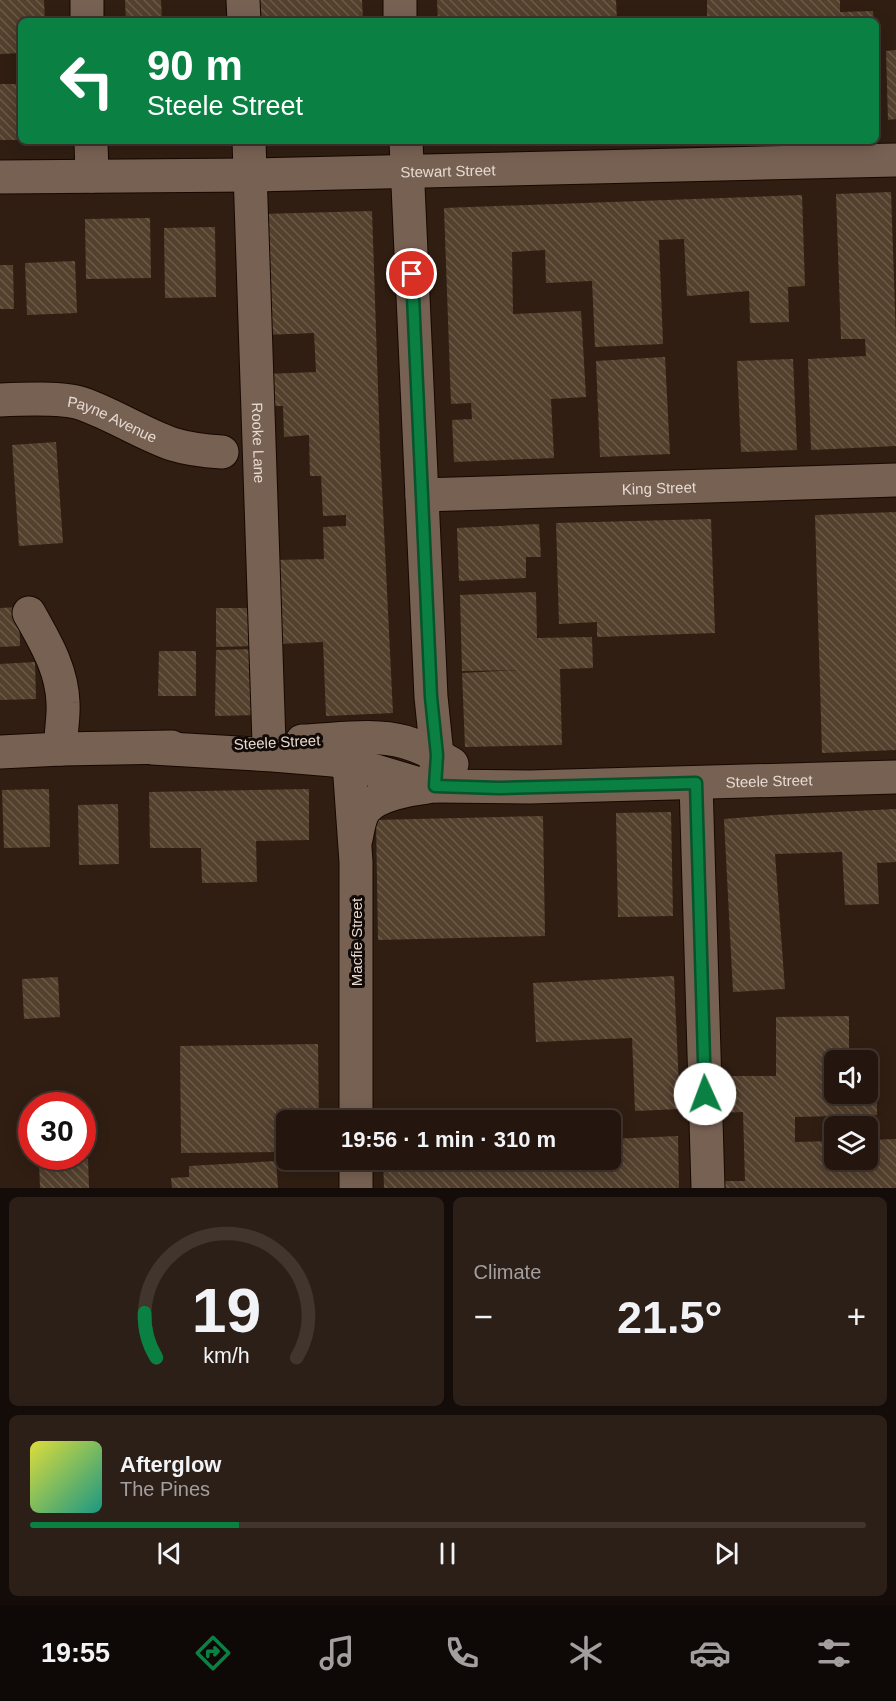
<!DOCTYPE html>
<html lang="en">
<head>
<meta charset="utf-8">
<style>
	:root { --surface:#24160e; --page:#2c1f17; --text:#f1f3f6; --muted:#a39f9e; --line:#41352e; --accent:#0b8043 }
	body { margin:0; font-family:Arial,sans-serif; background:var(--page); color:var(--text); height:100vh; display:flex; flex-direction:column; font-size:22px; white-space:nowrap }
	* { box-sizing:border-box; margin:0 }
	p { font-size:20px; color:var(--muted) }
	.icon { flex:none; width:33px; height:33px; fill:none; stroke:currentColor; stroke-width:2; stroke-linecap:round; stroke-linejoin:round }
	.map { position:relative; height:1188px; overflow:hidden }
	.sheet { display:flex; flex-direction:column; gap:9px; padding:9px; background:#140c08; flex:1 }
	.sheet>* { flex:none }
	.banner { position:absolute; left:18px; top:18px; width:861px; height:126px; border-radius:9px; box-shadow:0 3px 15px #0003,0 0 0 2px var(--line); background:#0b8043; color:#fff; overflow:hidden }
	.fabs { position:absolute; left:824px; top:1050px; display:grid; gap:12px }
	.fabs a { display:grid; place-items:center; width:54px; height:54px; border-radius:9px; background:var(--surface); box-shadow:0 3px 15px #0003,0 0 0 2px var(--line); font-size:30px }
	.speed { position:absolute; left:18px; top:1092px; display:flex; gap:12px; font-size:30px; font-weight:700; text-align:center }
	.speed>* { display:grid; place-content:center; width:78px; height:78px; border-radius:50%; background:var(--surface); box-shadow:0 3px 15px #0003,0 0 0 2px var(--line); line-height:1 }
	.speed .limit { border:9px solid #d22; background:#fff; color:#111 }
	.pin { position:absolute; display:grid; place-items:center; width:51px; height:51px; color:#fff; margin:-26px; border:3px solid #fff; border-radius:50%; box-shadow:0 2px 6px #0007 }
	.me { position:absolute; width:66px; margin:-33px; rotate:358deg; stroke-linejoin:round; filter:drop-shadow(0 0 4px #0008) }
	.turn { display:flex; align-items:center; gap:21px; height:126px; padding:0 30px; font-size:27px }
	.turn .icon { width:78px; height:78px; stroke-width:2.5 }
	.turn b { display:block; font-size:42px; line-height:51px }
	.big { font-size:45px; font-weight:800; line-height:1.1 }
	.sheet .card { flex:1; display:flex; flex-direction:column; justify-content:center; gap:9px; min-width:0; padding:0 21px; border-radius:9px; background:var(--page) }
	.sheet .dial { align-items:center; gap:0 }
	.dial svg { height:156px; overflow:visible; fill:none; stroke:var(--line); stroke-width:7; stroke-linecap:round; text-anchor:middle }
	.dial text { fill:var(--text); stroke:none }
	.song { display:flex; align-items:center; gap:18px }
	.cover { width:72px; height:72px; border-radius:9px; background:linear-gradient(135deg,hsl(60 70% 55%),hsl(170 70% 35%)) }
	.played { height:6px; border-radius:3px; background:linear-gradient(90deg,var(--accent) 25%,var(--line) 25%) }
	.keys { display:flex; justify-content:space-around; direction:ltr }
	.heat { display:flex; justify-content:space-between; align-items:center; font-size:33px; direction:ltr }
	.sheet .tiles { flex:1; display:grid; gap:9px; grid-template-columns:1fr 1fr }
	.card:last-child { grid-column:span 2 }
	.trip { position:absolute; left:276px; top:1110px; width:345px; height:60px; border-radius:9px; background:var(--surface); box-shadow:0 3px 15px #0003,0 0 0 2px var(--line); font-weight:800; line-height:60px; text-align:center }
	.dock { display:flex; height:96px; justify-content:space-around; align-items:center; background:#0e0906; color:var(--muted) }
	.dock .icon { width:42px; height:42px }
	.dock .current { color:var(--accent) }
	.dock b { font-size:27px; color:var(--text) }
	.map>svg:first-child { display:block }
	.building { fill:url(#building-back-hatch) }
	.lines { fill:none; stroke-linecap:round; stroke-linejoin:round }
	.minor-casing { stroke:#180801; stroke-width:35 }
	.minor { stroke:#776153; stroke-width:33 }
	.route-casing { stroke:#07532c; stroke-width:15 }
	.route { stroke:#0b8043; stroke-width:10 }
	.labels { text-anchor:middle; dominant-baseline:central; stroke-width:6; stroke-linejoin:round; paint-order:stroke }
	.street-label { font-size:15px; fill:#e7dad2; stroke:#120a06 }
</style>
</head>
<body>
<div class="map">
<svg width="896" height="1188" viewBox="0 0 896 1188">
	<defs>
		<pattern id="building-back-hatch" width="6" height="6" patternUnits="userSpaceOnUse" patternTransform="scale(1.5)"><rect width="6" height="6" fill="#53402d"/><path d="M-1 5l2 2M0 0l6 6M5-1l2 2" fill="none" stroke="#6c5b4b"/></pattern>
	</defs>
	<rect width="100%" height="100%" fill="#301e12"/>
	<!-- building -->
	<path class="building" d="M0,0H44L45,21H21V53L0,54Z
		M125,0H161L162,21H126Z
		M254,0H362L363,21H255Z
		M437,0H616L617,21H438Z
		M707,0H840V12L873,11L874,21H707Z
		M896,50V119L888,120L886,51Z
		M0,84H21V140H0Z
		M891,192L896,337V446L811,450L808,359L866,356L865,339H841L836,194Z
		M802,195L805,286L788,287L789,322L750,323L749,291L687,296L684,239L659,240L663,344L595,347L592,281L546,283L545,250L512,252L513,314L581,311L586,397L551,399L554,458L454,462L452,420L472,419L471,403L451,404L444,208Z
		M372,211L380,448L393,713L326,716L323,642L277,644L274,560L324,559L323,527L346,526V515L323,516L321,476H310L309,435L284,437L283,406H267L266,374L316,372L314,333L264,335L261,214Z
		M150,218L151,278L86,279L85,219Z
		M215,227L216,297L165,298L164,228Z
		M75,261L77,313L27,315L25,263Z
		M0,265H13L14,309H0Z
		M665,357L670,454L600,457L596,361Z
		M793,359L797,450L741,452L737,361Z
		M56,442L63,543L19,546L12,445Z
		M896,512V750L822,753L815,515Z
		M711,519L715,633L597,637V622L559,624L556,523Z
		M539,524L541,557H526V578L459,581L457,528Z
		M536,592L537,638L592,637L593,668L560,669L562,745L465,747L462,673L521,670L462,671L460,595Z
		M19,607L20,646L0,647V608Z
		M216,608H256L257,646L216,647Z
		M255,649L258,715L215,716L216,650Z
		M159,651H196V696H158Z
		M35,662L36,699L0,700V664Z
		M49,789L50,847L4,848L2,790Z
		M309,789V840L256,841L257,882L202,883L201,848H150L149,792Z
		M118,804L119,864L79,865L78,805Z
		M896,809V862L877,863L879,904L845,905L842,852L775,854L785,989L733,992L724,819L774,815Z
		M671,812L673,916L618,917L616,813Z
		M543,816L545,936L378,940L376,820Z
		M674,976L680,1109L635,1111L632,1038L536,1042L533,983Z
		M58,977L60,1017L24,1019L22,979Z
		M849,1016V1060H834V1094H867V1068H877V1115L795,1117V1142L834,1141V1160H867V1140L896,1139V1188H725V1181H745L743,1112L720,1113V1076H776V1017Z
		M318,1044L319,1120H286V1152L181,1153L180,1046Z
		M82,1104H86V1145H82Z
		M678,1136L679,1188H384L383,1160H610V1139Z
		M88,1159L89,1188H40L39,1161Z
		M276,1161L278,1188H172L171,1178L189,1177V1166Z"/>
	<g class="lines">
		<defs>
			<g id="minor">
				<path d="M87,0V21"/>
				<path d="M243,0L244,21"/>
				<path d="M400,0V21"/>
				<path d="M91,141L92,176"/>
				<path id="s1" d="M249,141L269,743"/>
				<path d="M406,141L431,697L437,755L435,786"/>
				<path id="s2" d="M0,177L250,175L896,160"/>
				<path id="s3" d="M0,400C21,399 64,397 83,404C114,415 141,433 172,444C188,449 205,451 222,452"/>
				<path id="s4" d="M422,495L896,480"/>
				<path d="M29,613C45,642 62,669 63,703C64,718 60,734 61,749"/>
				<path d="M302,741C335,740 373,733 405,742C422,747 437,755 452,764"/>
				<path id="s5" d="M152,748L273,755L333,760L349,763L416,783L435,786L530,787L896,777"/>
				<path d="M0,752L61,749L172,747"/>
				<path d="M349,763L356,862V1120"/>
				<path d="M696,783L708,1188"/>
				<path d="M356,839C358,830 359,819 364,811C375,795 410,789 427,787"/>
				<path d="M356,1188V1160"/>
			</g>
		</defs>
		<!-- minor casing -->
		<use href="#minor" class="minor-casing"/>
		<!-- minor -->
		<use href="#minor" class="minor"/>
	</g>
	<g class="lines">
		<defs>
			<path id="route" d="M412,274L431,697L437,755L435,786L499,788L696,783L705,1094"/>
		</defs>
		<!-- route casing -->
		<use href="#route" class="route-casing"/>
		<!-- route -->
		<use href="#route" class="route"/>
	</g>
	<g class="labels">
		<!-- street labels -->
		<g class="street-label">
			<text stroke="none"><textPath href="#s2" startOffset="448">Stewart Street</textPath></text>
			<text stroke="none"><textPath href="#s3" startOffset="116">Payne Avenue</textPath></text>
			<text stroke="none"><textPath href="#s1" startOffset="302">Rooke Lane</textPath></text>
			<text stroke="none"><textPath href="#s4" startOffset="237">King Street</textPath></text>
			<text transform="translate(277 742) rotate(-3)">Steele Street</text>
			<text stroke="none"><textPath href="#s5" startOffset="621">Steele Street</textPath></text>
			<text transform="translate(356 942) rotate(-90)">Macfie Street</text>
		</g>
	</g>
</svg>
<div class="fabs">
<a><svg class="icon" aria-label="sound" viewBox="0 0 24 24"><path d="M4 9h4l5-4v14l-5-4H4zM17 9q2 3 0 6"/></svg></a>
<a><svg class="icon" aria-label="layers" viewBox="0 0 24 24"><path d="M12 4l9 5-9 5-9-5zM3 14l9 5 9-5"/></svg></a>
</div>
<div class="speed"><div class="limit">30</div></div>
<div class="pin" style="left:412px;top:274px;background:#d93025"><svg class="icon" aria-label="arrive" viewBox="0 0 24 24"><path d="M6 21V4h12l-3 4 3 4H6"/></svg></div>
<svg class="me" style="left:705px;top:1094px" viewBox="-20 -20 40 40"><circle r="19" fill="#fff"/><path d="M0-13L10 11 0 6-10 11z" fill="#0b8043"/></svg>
<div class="trip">19:56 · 1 min · 310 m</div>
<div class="banner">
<div class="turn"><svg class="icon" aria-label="left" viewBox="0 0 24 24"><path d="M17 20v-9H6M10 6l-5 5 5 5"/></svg><div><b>90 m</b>Steele Street</div></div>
</div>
</div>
<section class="sheet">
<div class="tiles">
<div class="card dial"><svg viewBox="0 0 100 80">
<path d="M14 69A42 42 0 1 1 86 69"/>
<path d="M14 69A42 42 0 0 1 8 46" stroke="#0b8043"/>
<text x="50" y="56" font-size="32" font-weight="700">19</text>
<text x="50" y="72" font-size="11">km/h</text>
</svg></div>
<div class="card"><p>Climate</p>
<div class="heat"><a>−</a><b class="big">21.5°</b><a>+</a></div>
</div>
<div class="card">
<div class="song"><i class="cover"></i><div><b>Afterglow</b><p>The Pines</p></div></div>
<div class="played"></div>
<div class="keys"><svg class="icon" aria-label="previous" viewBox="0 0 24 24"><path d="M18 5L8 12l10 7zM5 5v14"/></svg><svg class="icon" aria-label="pause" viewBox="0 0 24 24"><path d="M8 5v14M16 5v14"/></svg><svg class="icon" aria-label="next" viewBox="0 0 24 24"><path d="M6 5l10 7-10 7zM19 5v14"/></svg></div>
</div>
</div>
</section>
<nav class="dock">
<b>19:55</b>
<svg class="icon current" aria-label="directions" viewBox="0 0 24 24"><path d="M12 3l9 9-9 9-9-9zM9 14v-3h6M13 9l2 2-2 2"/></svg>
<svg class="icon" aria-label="music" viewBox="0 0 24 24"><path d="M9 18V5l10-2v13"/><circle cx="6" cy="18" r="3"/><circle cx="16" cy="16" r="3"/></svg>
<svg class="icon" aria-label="phone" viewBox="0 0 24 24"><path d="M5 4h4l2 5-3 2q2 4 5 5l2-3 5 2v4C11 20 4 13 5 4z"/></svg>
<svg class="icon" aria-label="climate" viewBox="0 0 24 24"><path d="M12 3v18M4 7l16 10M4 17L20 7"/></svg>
<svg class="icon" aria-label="car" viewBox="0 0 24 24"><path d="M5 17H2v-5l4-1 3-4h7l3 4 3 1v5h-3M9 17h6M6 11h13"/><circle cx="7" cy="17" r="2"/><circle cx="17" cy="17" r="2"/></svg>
<svg class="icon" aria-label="filters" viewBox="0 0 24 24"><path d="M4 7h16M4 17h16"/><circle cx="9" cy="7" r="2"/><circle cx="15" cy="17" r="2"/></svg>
</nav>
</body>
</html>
